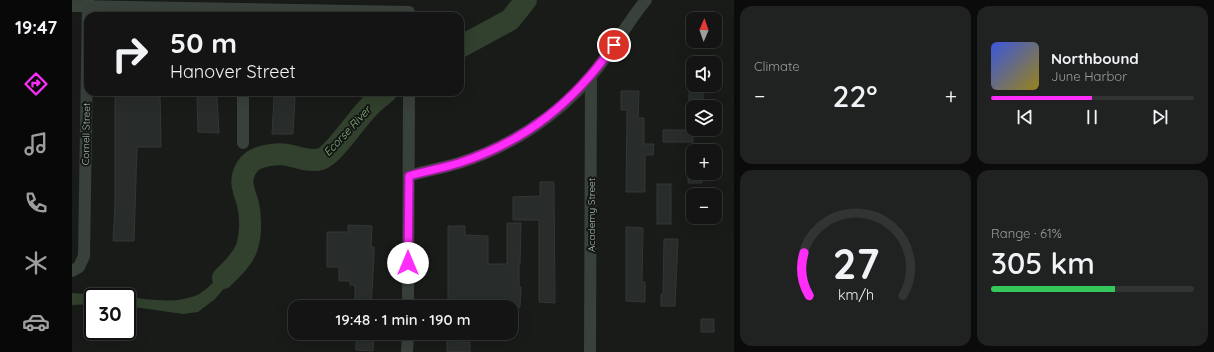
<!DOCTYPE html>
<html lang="en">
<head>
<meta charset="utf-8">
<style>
	:root { --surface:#131413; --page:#202121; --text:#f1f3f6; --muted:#9d9ea0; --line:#323333; --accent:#ff2dfa }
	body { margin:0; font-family:Quicksand,sans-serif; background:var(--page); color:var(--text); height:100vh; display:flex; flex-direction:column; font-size:15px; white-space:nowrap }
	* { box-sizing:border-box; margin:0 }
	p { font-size:13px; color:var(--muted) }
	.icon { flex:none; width:22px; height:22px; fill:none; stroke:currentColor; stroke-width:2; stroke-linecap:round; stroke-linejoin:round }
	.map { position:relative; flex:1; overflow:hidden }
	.drawer { display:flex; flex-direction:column; gap:6px; padding:6px; background:#0a0b0a; width:480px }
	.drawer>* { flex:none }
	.banner { position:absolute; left:12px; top:12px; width:380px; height:84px; border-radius:12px; box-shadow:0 4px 16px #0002,0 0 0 1px var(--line); background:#131413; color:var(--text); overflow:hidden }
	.needle { width:26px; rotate:2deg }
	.tools { position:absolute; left:614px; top:12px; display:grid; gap:8px }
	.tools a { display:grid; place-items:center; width:36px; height:36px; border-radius:8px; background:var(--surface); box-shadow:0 4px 16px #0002,0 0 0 1px var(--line); font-size:20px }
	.speed { position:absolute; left:12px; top:288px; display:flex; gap:8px; font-size:20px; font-weight:700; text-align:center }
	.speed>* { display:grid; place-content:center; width:52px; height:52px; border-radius:50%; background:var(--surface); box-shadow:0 4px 16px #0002,0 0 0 1px var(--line); line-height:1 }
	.speed .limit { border:2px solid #111; border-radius:6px; background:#fff; color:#111 }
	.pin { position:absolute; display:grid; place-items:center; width:34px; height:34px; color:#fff; margin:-17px; border:2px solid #fff; border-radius:50%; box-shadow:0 1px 4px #0007 }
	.me { position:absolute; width:44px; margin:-22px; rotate:0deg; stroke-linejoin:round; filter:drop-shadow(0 0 3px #0008) }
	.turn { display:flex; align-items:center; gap:14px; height:84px; padding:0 20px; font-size:18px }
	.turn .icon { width:52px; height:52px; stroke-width:2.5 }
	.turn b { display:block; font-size:28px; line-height:34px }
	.big { font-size:30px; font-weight:600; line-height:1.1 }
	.drawer .tile { flex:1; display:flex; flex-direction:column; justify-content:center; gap:6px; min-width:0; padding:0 14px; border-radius:12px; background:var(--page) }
	.drawer .dial { align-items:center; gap:0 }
	.dial svg { height:104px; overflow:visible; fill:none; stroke:var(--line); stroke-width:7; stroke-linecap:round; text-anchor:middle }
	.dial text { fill:var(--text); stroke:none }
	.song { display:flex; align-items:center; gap:12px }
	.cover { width:48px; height:48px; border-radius:6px; background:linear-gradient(135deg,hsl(230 70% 55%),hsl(50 70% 35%)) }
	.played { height:4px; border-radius:2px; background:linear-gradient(90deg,var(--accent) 50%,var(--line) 50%) }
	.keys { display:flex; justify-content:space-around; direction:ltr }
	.heat { display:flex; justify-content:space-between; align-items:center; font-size:22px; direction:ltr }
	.charge { height:6px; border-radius:3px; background:linear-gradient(90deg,#34c759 61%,var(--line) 0) }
	.drawer .tiles { flex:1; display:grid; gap:6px; grid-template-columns:repeat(2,1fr) }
	.trip { position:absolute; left:216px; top:300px; width:230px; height:40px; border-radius:12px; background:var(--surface); box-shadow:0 4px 16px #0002,0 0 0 1px var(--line); font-weight:600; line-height:40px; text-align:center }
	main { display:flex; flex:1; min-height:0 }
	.tab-bar { display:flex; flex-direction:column; width:72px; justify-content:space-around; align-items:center; background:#080808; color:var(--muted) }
	.tab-bar .icon { width:28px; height:28px }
	.tab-bar .on { color:var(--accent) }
	.tab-bar b { font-size:18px; color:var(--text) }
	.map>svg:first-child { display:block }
	.water { fill:#31412d }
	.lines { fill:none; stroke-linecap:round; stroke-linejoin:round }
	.river { stroke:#31412d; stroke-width:22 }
	.building { fill:#282c2a; stroke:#323734 }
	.minor { stroke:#39413b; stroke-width:12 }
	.route-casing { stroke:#a61da2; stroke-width:10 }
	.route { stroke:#ff2dfa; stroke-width:7 }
	.labels { text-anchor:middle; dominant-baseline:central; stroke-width:4; stroke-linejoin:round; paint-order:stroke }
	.street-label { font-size:10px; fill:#aabcab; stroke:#131614 }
	.water-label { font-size:11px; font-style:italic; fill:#88ba7e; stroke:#131614 }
</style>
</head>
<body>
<main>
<nav class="tab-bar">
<b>19:47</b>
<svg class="icon on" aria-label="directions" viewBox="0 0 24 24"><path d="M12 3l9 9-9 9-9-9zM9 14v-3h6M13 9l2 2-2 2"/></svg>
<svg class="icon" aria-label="music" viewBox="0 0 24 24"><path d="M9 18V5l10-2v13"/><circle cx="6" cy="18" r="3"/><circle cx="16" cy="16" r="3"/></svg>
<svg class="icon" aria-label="phone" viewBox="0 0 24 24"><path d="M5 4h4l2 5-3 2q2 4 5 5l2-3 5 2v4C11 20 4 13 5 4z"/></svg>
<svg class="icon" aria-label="climate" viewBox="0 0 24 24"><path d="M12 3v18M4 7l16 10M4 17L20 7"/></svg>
<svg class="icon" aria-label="car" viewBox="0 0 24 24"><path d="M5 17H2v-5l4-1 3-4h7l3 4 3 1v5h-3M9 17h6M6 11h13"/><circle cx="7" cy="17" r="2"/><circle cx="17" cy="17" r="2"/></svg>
</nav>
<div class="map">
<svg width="662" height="352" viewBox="0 0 662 352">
	<rect width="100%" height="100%" fill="#191b19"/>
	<!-- water -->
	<path class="water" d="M168,254L176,258L175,261L143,299L126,312L111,314L55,306V297C77,299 101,304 123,296C135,292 159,264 168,254Z
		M0,293L53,297H21V304L0,305Z"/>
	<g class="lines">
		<!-- river -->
		<path class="river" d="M388,47L438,20L454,0
			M151,278C160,269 171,259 175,247C179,234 179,217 176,204C172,190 166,181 175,167C182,155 207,152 220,156C228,158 240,162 249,159C261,155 285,119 296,108C301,102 308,97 314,92"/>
	</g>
	<!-- building -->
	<path class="building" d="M617,89H631V101H617Z
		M549,91H567L566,118H572V144H582L581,155H573V192H554L555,110H549Z
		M75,92H88L89,147H65L62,241H41L43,204V95L75,96Z
		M125,96H145L147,133L126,132Z
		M202,97H223L221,134H200Z
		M591,130H621V142H591Z
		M616,173H630V183H616Z
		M468,182H482L483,303L467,302V220H441V197L468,196Z
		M585,184H599V224H585Z
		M435,223H449L448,264H447V287H449L448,307H434V304H399V307H376V226H393V235L416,236V264H435Z
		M276,225L300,226L299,247H302V257L299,307H283V285H278V281H267V267H255V232H276Z
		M554,227L571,228L570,282H573V302L554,301Z
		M592,239H606L603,306H589V294H591Z
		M629,319H642V332H629Z
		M284,336H302L301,351L284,350Z
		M375,336H387V342H398V352H375Z"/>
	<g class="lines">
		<!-- minor -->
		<path class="minor" d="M0,6L337,12
			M171,143V92
			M337,176C353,171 370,168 387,163C437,147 485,117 519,76C540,52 554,24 574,0
			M0,271L7,267L12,256L16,0
			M336,307L337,92
			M335,352L336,333
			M518,352L519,77"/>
	</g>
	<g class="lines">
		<defs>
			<path id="route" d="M336,263L337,176C353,171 371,168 387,163C454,141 502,102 542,45"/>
		</defs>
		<!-- route casing -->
		<use href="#route" class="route-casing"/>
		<!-- route -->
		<use href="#route" class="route"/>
	</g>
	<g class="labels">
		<!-- street labels -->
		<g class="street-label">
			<text transform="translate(14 134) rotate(-89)">Cornell Street</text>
			<text transform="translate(519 215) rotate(-90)">Academy Street</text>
		</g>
		<!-- water labels -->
		<g class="water-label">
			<text transform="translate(275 131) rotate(-47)">Ecorse River</text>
		</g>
	</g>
</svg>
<div class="tools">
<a><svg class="needle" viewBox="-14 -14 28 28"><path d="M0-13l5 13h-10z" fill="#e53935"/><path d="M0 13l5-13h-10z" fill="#9d9ea0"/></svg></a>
<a><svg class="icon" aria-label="sound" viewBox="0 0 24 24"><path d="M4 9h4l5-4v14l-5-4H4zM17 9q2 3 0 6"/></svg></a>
<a><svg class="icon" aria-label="layers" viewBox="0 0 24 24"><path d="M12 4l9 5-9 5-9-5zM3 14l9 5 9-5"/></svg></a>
<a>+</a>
<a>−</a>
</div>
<div class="speed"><div class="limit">30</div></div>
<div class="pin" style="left:542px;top:45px;background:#d93025"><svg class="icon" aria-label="arrive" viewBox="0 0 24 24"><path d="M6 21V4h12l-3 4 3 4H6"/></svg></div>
<svg class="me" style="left:336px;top:263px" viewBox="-20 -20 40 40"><circle r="19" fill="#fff"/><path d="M0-13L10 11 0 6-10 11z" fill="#ff2dfa"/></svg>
<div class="trip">19:48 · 1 min · 190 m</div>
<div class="banner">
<div class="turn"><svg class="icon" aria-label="right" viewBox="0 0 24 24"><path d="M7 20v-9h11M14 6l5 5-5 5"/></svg><div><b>50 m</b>Hanover Street</div></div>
</div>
</div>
<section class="drawer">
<div class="tiles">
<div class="tile"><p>Climate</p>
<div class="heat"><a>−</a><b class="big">22°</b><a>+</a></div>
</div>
<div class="tile">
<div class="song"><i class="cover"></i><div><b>Northbound</b><p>June Harbor</p></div></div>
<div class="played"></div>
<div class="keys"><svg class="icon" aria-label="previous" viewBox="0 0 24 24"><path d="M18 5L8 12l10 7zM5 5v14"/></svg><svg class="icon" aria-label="pause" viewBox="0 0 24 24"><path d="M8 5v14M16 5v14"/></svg><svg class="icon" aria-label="next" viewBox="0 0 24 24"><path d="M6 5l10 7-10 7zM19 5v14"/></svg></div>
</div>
<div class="tile dial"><svg viewBox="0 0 100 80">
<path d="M14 69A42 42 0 1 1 86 69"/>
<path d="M14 69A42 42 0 0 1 10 36" stroke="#ff2dfa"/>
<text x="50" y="56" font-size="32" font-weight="700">27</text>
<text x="50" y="72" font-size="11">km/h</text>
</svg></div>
<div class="tile"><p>Range · 61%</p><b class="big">305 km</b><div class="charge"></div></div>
</div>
</section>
</main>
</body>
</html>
